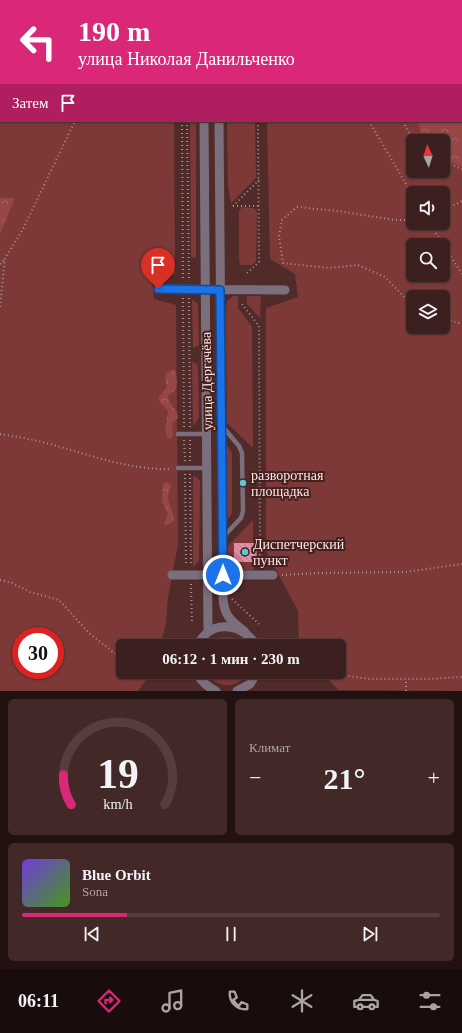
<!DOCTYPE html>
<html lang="ru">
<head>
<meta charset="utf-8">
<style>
	:root { --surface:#3c201f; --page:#432828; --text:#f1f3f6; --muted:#aca3a4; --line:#553e3d; --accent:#db2777 }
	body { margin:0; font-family:Georgia,serif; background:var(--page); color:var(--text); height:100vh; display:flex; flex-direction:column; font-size:15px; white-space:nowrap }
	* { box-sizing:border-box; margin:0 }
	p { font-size:13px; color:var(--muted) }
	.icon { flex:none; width:22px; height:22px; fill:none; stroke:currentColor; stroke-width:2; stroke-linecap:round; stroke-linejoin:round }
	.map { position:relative; height:691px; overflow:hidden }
	.drawer { display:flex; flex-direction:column; gap:8px; padding:8px; background:#211211; flex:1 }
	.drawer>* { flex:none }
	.top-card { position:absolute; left:0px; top:0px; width:462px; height:122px; box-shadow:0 1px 3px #0004,0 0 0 1px var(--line); background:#db2777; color:#fff; overflow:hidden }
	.needle { width:26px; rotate:356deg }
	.controls { position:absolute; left:406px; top:134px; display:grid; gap:8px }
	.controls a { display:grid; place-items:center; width:44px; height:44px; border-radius:6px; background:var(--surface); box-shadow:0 1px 3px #0004,0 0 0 1px var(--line); font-size:20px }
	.speed { position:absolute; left:12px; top:627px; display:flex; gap:8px; font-size:20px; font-weight:700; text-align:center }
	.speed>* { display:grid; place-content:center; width:52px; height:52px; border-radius:50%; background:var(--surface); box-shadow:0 1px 3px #0004,0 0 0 1px var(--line); line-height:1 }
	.speed .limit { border:6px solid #d22; background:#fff; color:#111 }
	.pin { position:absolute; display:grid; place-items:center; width:34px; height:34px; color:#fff; margin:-41px -17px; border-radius:50% 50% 50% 0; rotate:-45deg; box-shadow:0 0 4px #0007 }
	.pin .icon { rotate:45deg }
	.me { position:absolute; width:44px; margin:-22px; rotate:0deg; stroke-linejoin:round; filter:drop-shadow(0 0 3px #0008) }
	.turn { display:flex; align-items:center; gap:14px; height:84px; padding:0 12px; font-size:18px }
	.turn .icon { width:52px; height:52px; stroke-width:2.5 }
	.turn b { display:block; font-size:28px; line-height:34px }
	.then { display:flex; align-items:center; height:38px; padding:0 12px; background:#0003; gap:8px; font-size:15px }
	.big { font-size:30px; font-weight:800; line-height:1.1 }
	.drawer .tile { flex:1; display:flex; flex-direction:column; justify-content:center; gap:6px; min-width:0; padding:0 14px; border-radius:6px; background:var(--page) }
	.drawer .dial { align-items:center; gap:0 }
	.dial svg { height:104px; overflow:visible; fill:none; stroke:var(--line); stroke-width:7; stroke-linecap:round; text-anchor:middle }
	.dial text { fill:var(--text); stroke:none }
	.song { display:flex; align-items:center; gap:12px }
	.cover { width:48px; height:48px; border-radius:6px; background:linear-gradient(135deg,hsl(260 70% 55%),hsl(100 70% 35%)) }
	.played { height:4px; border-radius:2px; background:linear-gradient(90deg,var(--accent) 25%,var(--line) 25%) }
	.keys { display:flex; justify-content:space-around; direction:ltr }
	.heat { display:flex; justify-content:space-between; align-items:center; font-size:22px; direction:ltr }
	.drawer .tiles { flex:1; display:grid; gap:8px; grid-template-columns:1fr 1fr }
	.tile:last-child { grid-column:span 2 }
	.trip { position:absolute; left:116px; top:639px; width:230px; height:40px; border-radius:6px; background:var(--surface); box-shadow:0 1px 3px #0004,0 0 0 1px var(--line); font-weight:800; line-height:40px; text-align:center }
	.dock { display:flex; height:64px; justify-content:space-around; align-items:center; background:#180d0c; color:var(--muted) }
	.dock .icon { width:28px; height:28px }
	.dock .selected { color:var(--accent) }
	.dock b { font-size:18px; color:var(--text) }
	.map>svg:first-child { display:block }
	.green { fill:#7d3937; fill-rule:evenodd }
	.forest { fill:url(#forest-crowns) }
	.building { fill:url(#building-back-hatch) }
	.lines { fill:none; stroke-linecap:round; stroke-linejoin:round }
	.path { stroke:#ad918f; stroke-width:2; stroke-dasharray:1 3; stroke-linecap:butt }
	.service { stroke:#7c6f7d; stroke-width:4.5 }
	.minor { stroke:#7c6f7d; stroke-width:9 }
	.route-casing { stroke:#114b97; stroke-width:10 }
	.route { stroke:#1a73e8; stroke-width:7 }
	.poi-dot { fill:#52ccd6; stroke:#45201f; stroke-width:1.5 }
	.labels { text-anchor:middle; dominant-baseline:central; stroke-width:4; stroke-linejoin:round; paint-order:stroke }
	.street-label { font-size:14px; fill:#fde8e7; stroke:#45201f }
	.poi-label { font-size:14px; fill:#fde8e7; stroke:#45201f; text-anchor:start }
</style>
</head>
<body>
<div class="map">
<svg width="462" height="691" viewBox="0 0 462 691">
	<defs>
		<pattern id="forest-crowns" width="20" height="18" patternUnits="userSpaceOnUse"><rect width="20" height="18" fill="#964644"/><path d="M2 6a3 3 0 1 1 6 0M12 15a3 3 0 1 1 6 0" fill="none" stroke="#a6615f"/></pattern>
		<pattern id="building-back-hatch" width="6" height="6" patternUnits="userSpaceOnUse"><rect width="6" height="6" fill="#e48da4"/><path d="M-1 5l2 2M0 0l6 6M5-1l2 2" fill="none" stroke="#be7b8c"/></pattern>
	</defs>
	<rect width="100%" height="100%" fill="#502b29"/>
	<!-- green -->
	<path class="green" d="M0,0H173L1,1V121H174L175,274L152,280L154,299L176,305L178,545L168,597L166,623L160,646H123V672H152L138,691H0ZM21,636H55V670H21Z
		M266,0H462V691L338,690L322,672H339V646H299L298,611L266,551V308L298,297L295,274L270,259L267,121H461V1ZM413,141H443V171H413ZM413,193H443V223H413ZM413,245H443V275H413ZM413,297H443V327H413Z
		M190,121H196V258L191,257Z
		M227,121H255L256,178L231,203L228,186Z
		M242,207L253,208L256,210L257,214L256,261L252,265H240L239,260V211Z
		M233,296H238V308L252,327L253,448L227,423L226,306L227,301Z
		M247,296H261L260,318L247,304Z
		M192,300L196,302L198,304L199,345L193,348Z
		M192,362L197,364L198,368L199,418L193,426Z
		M227,445L232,453V513L227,521Z
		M193,476L197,477L200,481L199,561L193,567Z
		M253,520L254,570H234L228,564V546Z
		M226,637L234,638L245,646H208L219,638Z
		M205,672H248C237,691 217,688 205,672Z"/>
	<!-- forest -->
	<path class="forest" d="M462,47V167L443,159V141H423L418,121H461Z
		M0,198H15L0,234Z
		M170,370H175L177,381L176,389L168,396C169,405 178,409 178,418L172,423L173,436L171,438H168L165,431L168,411L159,401V397L167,387L165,379L166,374Z
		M167,482L171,485C171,489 168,493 168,497C168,505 174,512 174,520L171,523L166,525L164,523L168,514L162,501L163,484Z"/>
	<!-- building -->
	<path class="building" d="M234,543H256L257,562H234Z"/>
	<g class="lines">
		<!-- path -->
		<path class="path" d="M181,0V1
			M186,0V1
			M257,0V1
			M293,0L294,1
			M403,0L404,1
			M0,7L1,8
			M461,50H462
			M182,121L183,280
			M187,121L189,280
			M369,121L413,196
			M406,121L405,126L414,141
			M443,161L462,169
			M233,206L259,180
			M233,206H259
			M443,211L462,201
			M413,220H395L338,211L297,207L282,220L279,236L283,263L329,268L358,265L385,277L413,306
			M429,223L462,274
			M0,264L5,259
			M247,273L259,262L258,121
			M183,298L184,428
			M189,298L190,428
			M242,304L259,326L260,567
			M0,307L5,258L22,231L75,121
			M443,318L462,324
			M0,434C18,437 36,440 54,445C93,456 130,470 171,469
			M184,440L185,462
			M190,440V462
			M185,474L186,566
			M190,474L191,566
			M282,575L319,573L405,572L462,564
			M0,580L12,583L30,592L59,600L89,633L118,656L123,658
			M191,584L192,622
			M232,599L259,624
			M321,672L369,679H430L462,677
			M406,691V679"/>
		<!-- service -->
		<path class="service" d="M223,427L239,446L242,453L243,511L241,518L224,536
			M178,434H207
			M178,468H206"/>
		<!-- minor -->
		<path class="minor" d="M203,0V1
			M218,0V1
			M204,121L208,632
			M219,121L223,598C224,616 231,621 245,632
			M159,289L285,290
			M172,575H273
			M197,646C210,619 242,622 257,646
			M196,672C201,681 207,687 216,691
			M237,691L250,684L257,672"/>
	</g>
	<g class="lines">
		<defs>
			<path id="route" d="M158,289L220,290L223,575"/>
		</defs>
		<!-- route casing -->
		<use href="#route" class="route-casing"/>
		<!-- route -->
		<use href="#route" class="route"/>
	</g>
	<!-- markers -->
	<g class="poi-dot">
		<circle cx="243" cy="483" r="4"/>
		<circle cx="245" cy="552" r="4"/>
	</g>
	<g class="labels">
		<!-- street labels -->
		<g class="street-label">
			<text transform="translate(207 381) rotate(-91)">улица Дергачёва</text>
		</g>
		<!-- poi labels -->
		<g class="poi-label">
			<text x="251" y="475">разворотная<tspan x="251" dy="16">площадка</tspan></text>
			<text x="253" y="544">Диспетчерский<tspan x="253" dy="16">пункт</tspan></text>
		</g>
	</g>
</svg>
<div class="controls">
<a><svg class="needle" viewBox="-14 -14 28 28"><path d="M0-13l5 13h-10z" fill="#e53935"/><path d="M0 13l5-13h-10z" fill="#aca3a4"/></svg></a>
<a><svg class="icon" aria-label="sound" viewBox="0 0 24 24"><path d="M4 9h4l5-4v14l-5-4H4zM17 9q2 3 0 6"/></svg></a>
<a><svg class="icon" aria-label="search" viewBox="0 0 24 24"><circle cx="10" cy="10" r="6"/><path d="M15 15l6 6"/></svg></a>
<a><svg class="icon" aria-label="layers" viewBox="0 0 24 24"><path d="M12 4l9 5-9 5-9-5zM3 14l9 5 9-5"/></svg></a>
</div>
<div class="speed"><div class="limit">30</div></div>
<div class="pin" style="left:158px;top:289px;background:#d93025"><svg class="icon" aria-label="arrive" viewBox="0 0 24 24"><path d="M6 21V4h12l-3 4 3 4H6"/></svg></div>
<svg class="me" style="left:223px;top:575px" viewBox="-20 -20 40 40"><circle r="17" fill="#1a73e8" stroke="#fff" stroke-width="3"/><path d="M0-11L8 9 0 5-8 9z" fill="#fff"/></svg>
<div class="trip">06:12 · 1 мин · 230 m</div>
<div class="top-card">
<div class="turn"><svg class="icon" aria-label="left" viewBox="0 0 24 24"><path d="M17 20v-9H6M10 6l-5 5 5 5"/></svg><div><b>190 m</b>улица Николая Данильченко</div></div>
<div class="then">Затем<svg class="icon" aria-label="arrive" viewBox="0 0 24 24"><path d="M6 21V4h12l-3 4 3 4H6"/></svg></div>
</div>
</div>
<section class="drawer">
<div class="tiles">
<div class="tile dial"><svg viewBox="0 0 100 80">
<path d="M14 69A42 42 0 1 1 86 69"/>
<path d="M14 69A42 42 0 0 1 8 46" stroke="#db2777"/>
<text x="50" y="56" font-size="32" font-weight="700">19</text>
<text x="50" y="72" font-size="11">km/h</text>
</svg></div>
<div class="tile"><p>Климат</p>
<div class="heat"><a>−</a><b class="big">21°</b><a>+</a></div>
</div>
<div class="tile">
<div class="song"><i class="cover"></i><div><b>Blue Orbit</b><p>Sona</p></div></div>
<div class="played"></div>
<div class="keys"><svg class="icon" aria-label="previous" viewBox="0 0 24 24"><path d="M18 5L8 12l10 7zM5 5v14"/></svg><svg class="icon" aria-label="pause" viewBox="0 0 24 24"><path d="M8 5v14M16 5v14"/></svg><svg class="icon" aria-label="next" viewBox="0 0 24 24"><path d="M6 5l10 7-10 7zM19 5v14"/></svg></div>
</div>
</div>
</section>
<nav class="dock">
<b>06:11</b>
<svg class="icon selected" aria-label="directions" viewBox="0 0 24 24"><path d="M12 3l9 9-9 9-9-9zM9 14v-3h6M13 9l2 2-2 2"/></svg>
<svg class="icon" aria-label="music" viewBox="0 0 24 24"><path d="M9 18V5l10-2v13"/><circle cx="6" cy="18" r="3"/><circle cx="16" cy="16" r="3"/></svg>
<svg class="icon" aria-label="phone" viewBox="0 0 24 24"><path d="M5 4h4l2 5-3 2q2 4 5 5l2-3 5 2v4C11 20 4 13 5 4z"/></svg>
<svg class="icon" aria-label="climate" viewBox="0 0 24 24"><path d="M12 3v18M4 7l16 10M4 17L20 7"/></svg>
<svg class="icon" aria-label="car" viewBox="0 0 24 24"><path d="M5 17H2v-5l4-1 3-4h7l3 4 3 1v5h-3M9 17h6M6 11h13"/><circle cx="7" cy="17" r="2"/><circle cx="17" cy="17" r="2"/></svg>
<svg class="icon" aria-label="filters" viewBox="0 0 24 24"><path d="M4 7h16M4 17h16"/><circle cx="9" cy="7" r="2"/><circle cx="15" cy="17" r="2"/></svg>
</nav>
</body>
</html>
